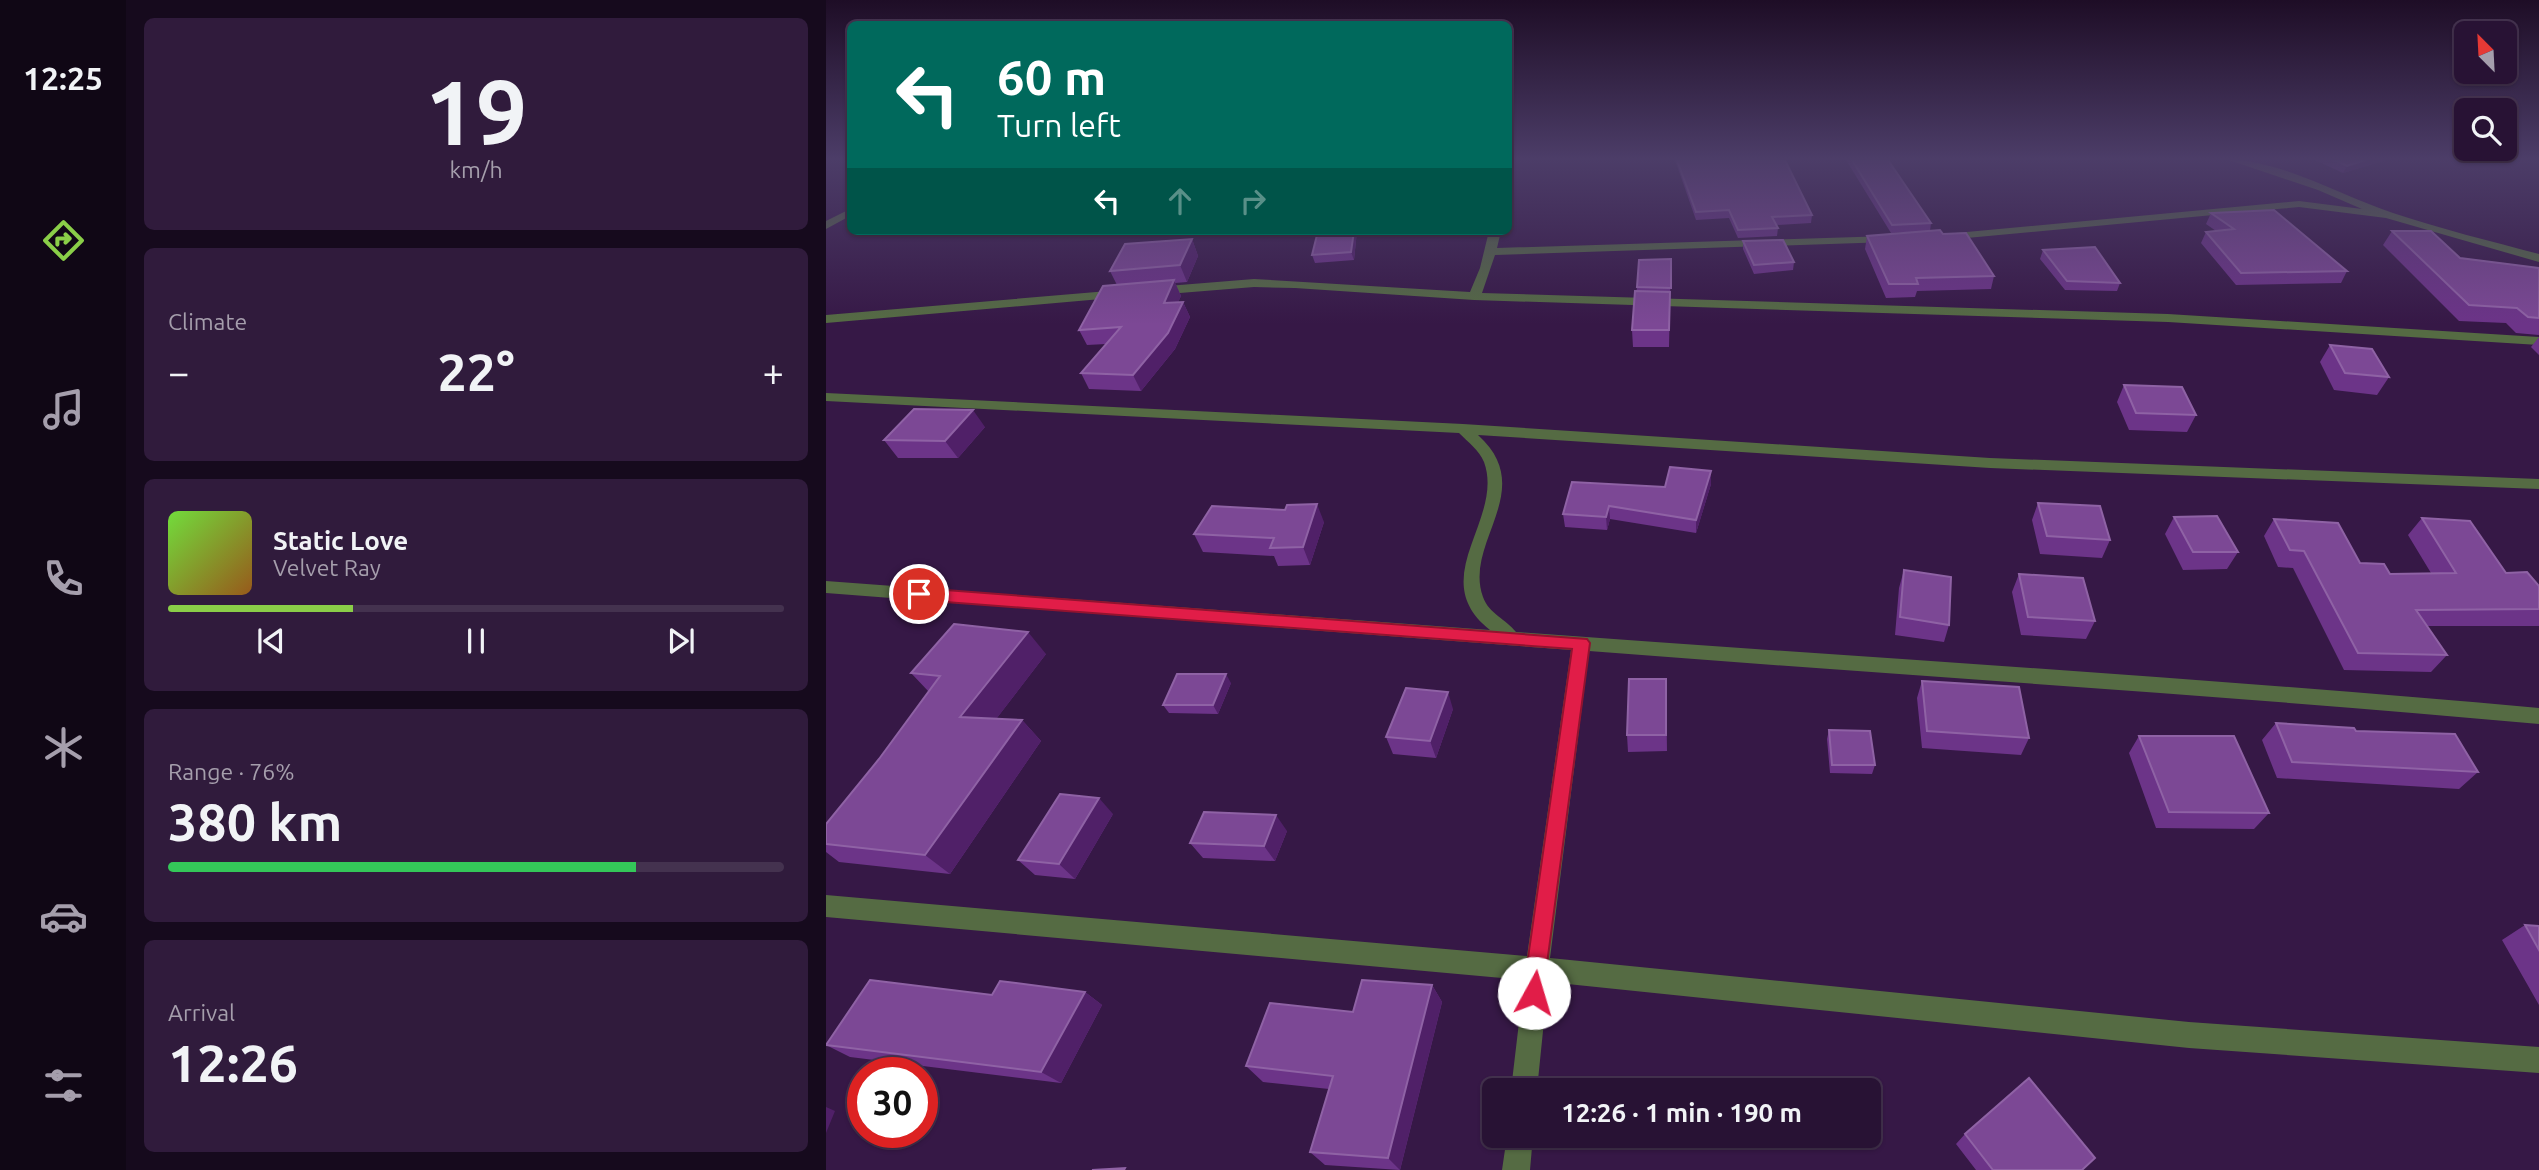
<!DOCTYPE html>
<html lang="en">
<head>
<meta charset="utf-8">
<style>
	:root { --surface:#281234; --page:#301b3c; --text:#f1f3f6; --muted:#a59eac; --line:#44324f; --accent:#8ace48 }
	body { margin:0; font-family:Ubuntu,sans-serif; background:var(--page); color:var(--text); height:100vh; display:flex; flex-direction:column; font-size:26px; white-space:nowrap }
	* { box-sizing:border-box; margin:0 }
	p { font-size:23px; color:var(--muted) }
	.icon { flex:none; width:38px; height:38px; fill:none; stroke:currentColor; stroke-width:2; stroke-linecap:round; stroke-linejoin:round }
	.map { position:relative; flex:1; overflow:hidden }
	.sheet { display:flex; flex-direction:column; gap:18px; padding:18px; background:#160a1d; width:700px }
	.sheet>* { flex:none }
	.guide { position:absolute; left:21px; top:21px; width:665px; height:214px; border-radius:10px; box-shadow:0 2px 5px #0004,0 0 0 2px var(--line); background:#00695c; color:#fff; overflow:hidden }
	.needle { width:46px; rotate:336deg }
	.tools { position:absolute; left:1628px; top:21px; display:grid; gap:14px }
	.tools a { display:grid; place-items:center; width:63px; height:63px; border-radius:10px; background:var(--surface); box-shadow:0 2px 5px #0004,0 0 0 2px var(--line); font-size:35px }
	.speed { position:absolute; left:21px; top:1057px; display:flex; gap:14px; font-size:35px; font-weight:700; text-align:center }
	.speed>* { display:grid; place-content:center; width:91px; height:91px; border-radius:50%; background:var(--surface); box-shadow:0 2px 5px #0004,0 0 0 2px var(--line); line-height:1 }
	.speed .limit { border:10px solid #d22; background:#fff; color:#111 }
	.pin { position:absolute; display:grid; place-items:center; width:60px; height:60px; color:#fff; margin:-30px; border:4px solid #fff; border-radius:50%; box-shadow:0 2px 7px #0007 }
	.me { position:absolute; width:77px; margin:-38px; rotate:6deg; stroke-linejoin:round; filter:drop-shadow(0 0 5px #0008) }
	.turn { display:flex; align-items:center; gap:24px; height:147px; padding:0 35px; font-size:32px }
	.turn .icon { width:91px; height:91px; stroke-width:2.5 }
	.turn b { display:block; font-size:49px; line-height:60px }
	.lanes { display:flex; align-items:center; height:66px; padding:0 35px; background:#0003; justify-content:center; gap:35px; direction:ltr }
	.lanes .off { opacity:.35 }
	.big { font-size:52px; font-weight:600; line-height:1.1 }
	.sheet .widget { flex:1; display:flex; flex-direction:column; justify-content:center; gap:10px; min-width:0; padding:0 24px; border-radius:10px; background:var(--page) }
	.sheet .dial { align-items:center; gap:0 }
	.dial b { font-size:91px; line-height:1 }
	.song { display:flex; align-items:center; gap:21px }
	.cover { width:84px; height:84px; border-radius:10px; background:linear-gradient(135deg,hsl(100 70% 55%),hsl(30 70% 35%)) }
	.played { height:7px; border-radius:4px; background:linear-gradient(90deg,var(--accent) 30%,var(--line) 30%) }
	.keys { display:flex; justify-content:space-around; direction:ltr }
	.heat { display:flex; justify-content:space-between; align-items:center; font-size:38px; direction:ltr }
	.charge { height:10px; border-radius:5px; background:linear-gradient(90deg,#34c759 76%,var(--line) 0) }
	.trip { position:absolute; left:656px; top:1078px; width:399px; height:70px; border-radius:10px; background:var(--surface); box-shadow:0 2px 5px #0004,0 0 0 2px var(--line); font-weight:600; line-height:70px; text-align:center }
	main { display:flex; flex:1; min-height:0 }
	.tab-bar { display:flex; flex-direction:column; width:126px; justify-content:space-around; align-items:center; background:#100715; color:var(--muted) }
	.tab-bar .icon { width:49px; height:49px }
	.tab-bar .selected { color:var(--accent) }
	.tab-bar b { font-size:32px; color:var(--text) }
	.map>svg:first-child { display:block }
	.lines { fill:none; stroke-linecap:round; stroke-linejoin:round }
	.street { fill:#556b43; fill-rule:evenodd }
	.wall { fill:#6c3488 }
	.shaded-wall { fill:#502068 }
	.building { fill:#7c4895; stroke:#8f62a5; stroke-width:2 }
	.route { fill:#e11d48; stroke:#92132f; stroke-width:2 }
</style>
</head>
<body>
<main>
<nav class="tab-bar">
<b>12:25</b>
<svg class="icon selected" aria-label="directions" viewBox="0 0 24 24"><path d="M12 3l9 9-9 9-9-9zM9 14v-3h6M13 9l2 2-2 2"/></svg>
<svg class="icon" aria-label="music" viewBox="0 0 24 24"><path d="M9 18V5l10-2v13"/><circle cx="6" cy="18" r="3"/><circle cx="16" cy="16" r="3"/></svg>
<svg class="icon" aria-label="phone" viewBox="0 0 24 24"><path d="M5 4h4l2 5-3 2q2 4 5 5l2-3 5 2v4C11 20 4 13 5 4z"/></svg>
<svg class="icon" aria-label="climate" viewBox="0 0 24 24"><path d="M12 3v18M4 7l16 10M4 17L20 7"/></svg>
<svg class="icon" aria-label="car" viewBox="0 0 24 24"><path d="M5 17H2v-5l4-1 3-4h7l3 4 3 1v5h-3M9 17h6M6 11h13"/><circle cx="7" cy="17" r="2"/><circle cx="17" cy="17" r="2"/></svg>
<svg class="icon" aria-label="filters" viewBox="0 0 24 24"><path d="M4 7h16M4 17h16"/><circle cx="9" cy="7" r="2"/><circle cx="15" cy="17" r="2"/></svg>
</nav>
<section class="sheet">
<div class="widget dial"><b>19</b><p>km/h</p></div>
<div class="widget"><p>Climate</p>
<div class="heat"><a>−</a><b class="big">22°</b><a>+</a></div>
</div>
<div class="widget">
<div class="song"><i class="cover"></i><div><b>Static Love</b><p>Velvet Ray</p></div></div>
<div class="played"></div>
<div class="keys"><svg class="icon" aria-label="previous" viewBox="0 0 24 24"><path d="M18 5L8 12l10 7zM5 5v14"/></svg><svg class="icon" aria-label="pause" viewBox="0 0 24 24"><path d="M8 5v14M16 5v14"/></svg><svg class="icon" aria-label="next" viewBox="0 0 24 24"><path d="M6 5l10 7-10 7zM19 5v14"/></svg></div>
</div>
<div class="widget"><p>Range · 76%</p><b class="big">380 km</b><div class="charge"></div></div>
<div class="widget"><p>Arrival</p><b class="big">12:26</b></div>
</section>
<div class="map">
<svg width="1713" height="1170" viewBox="0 0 1713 1170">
	<rect width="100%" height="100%" fill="#361846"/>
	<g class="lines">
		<!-- street -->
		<path class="street" d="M1403,160C1456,160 1517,197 1567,213C1615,229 1664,241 1713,254V262L1560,218L1473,207L1119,240L1113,237L1119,234L1473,201L1536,209L1492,190Z
			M24,209V216L0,229V221Z
			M663,231H675L671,248L1063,236L1069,239L1063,242L669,255L656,293L1342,314L1713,337V345L1342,322L648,300L469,288L428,287L329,295L323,291L329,287L428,279L644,292L654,268Z
			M294,290L298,291V297L0,323V315Z
			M0,393L637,424L1164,458L1713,479V489L1164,468L652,435C713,490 637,542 657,597C663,614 680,619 690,632C1031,657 1372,677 1713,708V724C1397,695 1080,676 763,651L724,958L1363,1022L1713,1047V1073L1363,1048L722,982L711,1090H685L698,980L0,917V895L701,956L745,650L0,593V581L664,630C598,578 679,520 658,462C653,450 642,442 633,433L0,401Z
			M681,1136H707L704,1170H676Z"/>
	</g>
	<!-- wall -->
	<path class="wall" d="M849,160H959L986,215L985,223L950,225L952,228L951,236L912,238L903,218L870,220Z
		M1020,160H1062L1105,223L1104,231L1117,234L1168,276L1165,289L1091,291L1089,297L1060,298L1039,249L1041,236L1086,232L1065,233Z
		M1489,160H1560L1517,173Z
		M1385,213L1521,271L1515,283L1410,285L1375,243L1380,232L1390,231L1380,224Z
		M531,231L528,260L489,263L486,255Z
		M1566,231L1634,258L1713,268V335L1690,333L1680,323L1633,321L1557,245Z
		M366,239L372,256L361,282L349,283L355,296L352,302H357L364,317L349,349L315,391L263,389L255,373L280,344L261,345L253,330L291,285L284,271Z
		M917,241L968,262L967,270L928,274L917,249Z
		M1217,250L1294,283L1291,291L1239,290L1214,259Z
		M845,259L843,347H807L806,330L811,287Z
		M1713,337V355L1705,347Z
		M1504,345L1563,377L1551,395L1508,390L1494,362Z
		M1298,385L1370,415L1361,432L1303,430L1291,402Z
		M159,427L132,458H72L58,440Z
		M885,484L870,533L784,519L781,530L739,527L737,514L839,487Z
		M1212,503L1284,540L1276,558L1214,554L1206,520Z
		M1348,517L1412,552L1401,569L1357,570L1339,534Z
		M1596,518L1680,573L1713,586V626H1601L1621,655L1605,672L1518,670L1467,568L1452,567L1438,536L1448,519L1534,563L1564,574L1605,573L1582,535Z
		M498,522L484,565L452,566L448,556L377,552L368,534Z
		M1078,570L1123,625L1118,642L1069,635L1073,588Z
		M1193,574L1269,621L1260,639L1195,635L1186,592Z
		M220,654L170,719L196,720L215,741L124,874L13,862L0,852V824L53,759L103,692L85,673Z
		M840,679L841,751L802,752L801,735Z
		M1096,681L1203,738L1195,755L1096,748L1091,698Z
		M405,683L392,714L343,713L337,705Z
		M627,709L610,758L567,754L560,737Z
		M1450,723L1530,731L1652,772L1633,789L1451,778L1436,740Z
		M1003,730L1049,765L1046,774L1004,773L1001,739Z
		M1313,736L1443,813L1428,829L1330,828L1303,753Z
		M287,814L249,879L209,875L192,860Z
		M461,831L449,861L377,858L364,843Z
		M1699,925L1713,926V1005L1676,940Z
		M606,985L616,1002L574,1170L499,1165L484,1152L503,1089L437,1082L420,1066L527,1012Z
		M259,992L276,1005L235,1083L24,1057L0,1045L166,995Z
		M1139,1134L1256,1170H1150L1130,1144Z"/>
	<!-- shaded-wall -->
	<path class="shaded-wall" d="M1539,160H1560L1517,173L1521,166Z
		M528,231H531L528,260L525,252Z
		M366,239L372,256L361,282L354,265Z
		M348,280L355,296L345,318L338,303Z
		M357,302L364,317L349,349L315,391L307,375Z
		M147,410L159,427L132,458L119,441Z
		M885,471V484L870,533V520Z
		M491,504L498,522L484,565L477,547Z
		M783,506L784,519L781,530L780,517Z
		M202,632L220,654L155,739L134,717Z
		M400,674L405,683L392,714L387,705Z
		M622,692L627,709L610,758L604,741Z
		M196,720L215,741L124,874L99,855Z
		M273,798L287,814L249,879L233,864Z
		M450,815L461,831L449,861L438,846Z
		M606,985L616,1002L574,1170L562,1158Z
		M259,992L276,1005L235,1083L215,1072Z
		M0,1107L9,1111L0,1133Z"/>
	<!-- building -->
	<path class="building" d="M851,160H959L986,215L946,217L952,228L912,230L903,210L870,212Z
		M1026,160H1062L1105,223L1066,225Z
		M1509,160H1539L1521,166Z
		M1448,210L1521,271L1415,273L1380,232L1408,229L1385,213Z
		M1114,230L1117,234L1140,233L1168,276L1090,278L1092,284H1063L1041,236Z
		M492,231H528L525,252L486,255Z
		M1566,231H1605L1634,258L1713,268V318L1702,317L1691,308L1643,305Z
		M366,239L354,265L284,271L299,244Z
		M957,240L968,262L928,265L917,241Z
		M1269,247L1294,283L1241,281L1217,250Z
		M845,259V288L811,287L813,260Z
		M348,280L338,303L357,302L342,333L307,375L255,373L295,327L253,330L277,286Z
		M809,291L844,292L843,330H806Z
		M1504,345L1546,349L1563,377L1519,373Z
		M1298,385L1356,387L1370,415L1310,413Z
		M88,409L147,410L119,441L58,440Z
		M844,467L885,471L870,520L783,506L780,517L737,514L746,482L839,487Z
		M1212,503L1274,506L1284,540L1221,536Z
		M491,504L477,547L444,548L448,538L368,534L386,506L459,510L461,505Z
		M1391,516L1412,552H1367L1348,517Z
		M1596,518L1644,521L1680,573L1701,572L1713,586V609L1590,610L1621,655L1532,653L1478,551L1464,550L1448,519L1512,523L1534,563L1558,564L1564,574L1630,573Z
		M1078,570L1125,577L1123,625L1074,617Z
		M1193,574L1257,578L1269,621L1202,617Z
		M128,624L202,632L134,717L196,720L99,855L0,844V824L53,759L114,676L85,673Z
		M351,674H400L387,705H337Z
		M803,679H840V735H801Z
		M1096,681L1193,687L1203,738L1101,731Z
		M580,688L622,692L604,741L560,737Z
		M1450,723L1528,728L1530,731L1629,734L1652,772L1466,762Z
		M1003,730L1044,731L1049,765H1006Z
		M1313,736H1408L1443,813L1343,812Z
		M234,794L273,798L233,864L192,860Z
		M378,812L450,815L438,846L364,843Z
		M1699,925L1713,926V950Z
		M44,980L166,995L174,981L259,992L215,1072L0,1045Z
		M536,980L606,985L562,1158L484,1152L507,1076L420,1066L444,1003L527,1012Z
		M1203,1078L1269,1158L1256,1170H1167L1139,1134Z
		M299,1168L298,1170H266Z"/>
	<!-- sky -->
	<linearGradient id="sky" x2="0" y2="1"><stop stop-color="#1e0d26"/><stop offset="0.49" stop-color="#4c3d68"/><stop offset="1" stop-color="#4c3d68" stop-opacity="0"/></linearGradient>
	<rect width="1713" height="324" fill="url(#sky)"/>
	<!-- route -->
	<path class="route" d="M93,588L761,639L764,643L716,1001L708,1005L700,1001L697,993L746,649L93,600L85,594Z"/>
</svg>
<div class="tools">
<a><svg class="needle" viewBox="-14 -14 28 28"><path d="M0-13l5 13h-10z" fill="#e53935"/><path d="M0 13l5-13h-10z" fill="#a59eac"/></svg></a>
<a><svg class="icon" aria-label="search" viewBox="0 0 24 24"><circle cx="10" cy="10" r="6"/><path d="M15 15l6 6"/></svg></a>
</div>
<div class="speed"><div class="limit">30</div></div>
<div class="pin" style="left:93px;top:594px;background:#d93025"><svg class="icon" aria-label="arrive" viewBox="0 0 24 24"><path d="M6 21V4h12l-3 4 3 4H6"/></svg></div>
<svg class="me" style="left:708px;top:993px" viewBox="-20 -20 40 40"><circle r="19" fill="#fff"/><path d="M0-13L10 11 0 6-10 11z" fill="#e11d48"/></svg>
<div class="trip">12:26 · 1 min · 190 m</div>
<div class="guide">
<div class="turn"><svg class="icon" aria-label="left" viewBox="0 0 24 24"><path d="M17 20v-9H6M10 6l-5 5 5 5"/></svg><div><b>60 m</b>Turn left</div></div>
<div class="lanes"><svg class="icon" aria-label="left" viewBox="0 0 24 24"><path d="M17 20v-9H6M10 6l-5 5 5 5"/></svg><svg class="icon off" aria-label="ahead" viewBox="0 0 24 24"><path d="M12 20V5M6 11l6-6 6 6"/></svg><svg class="icon off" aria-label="right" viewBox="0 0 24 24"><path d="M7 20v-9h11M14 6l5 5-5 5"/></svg></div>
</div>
</div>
</main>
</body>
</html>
